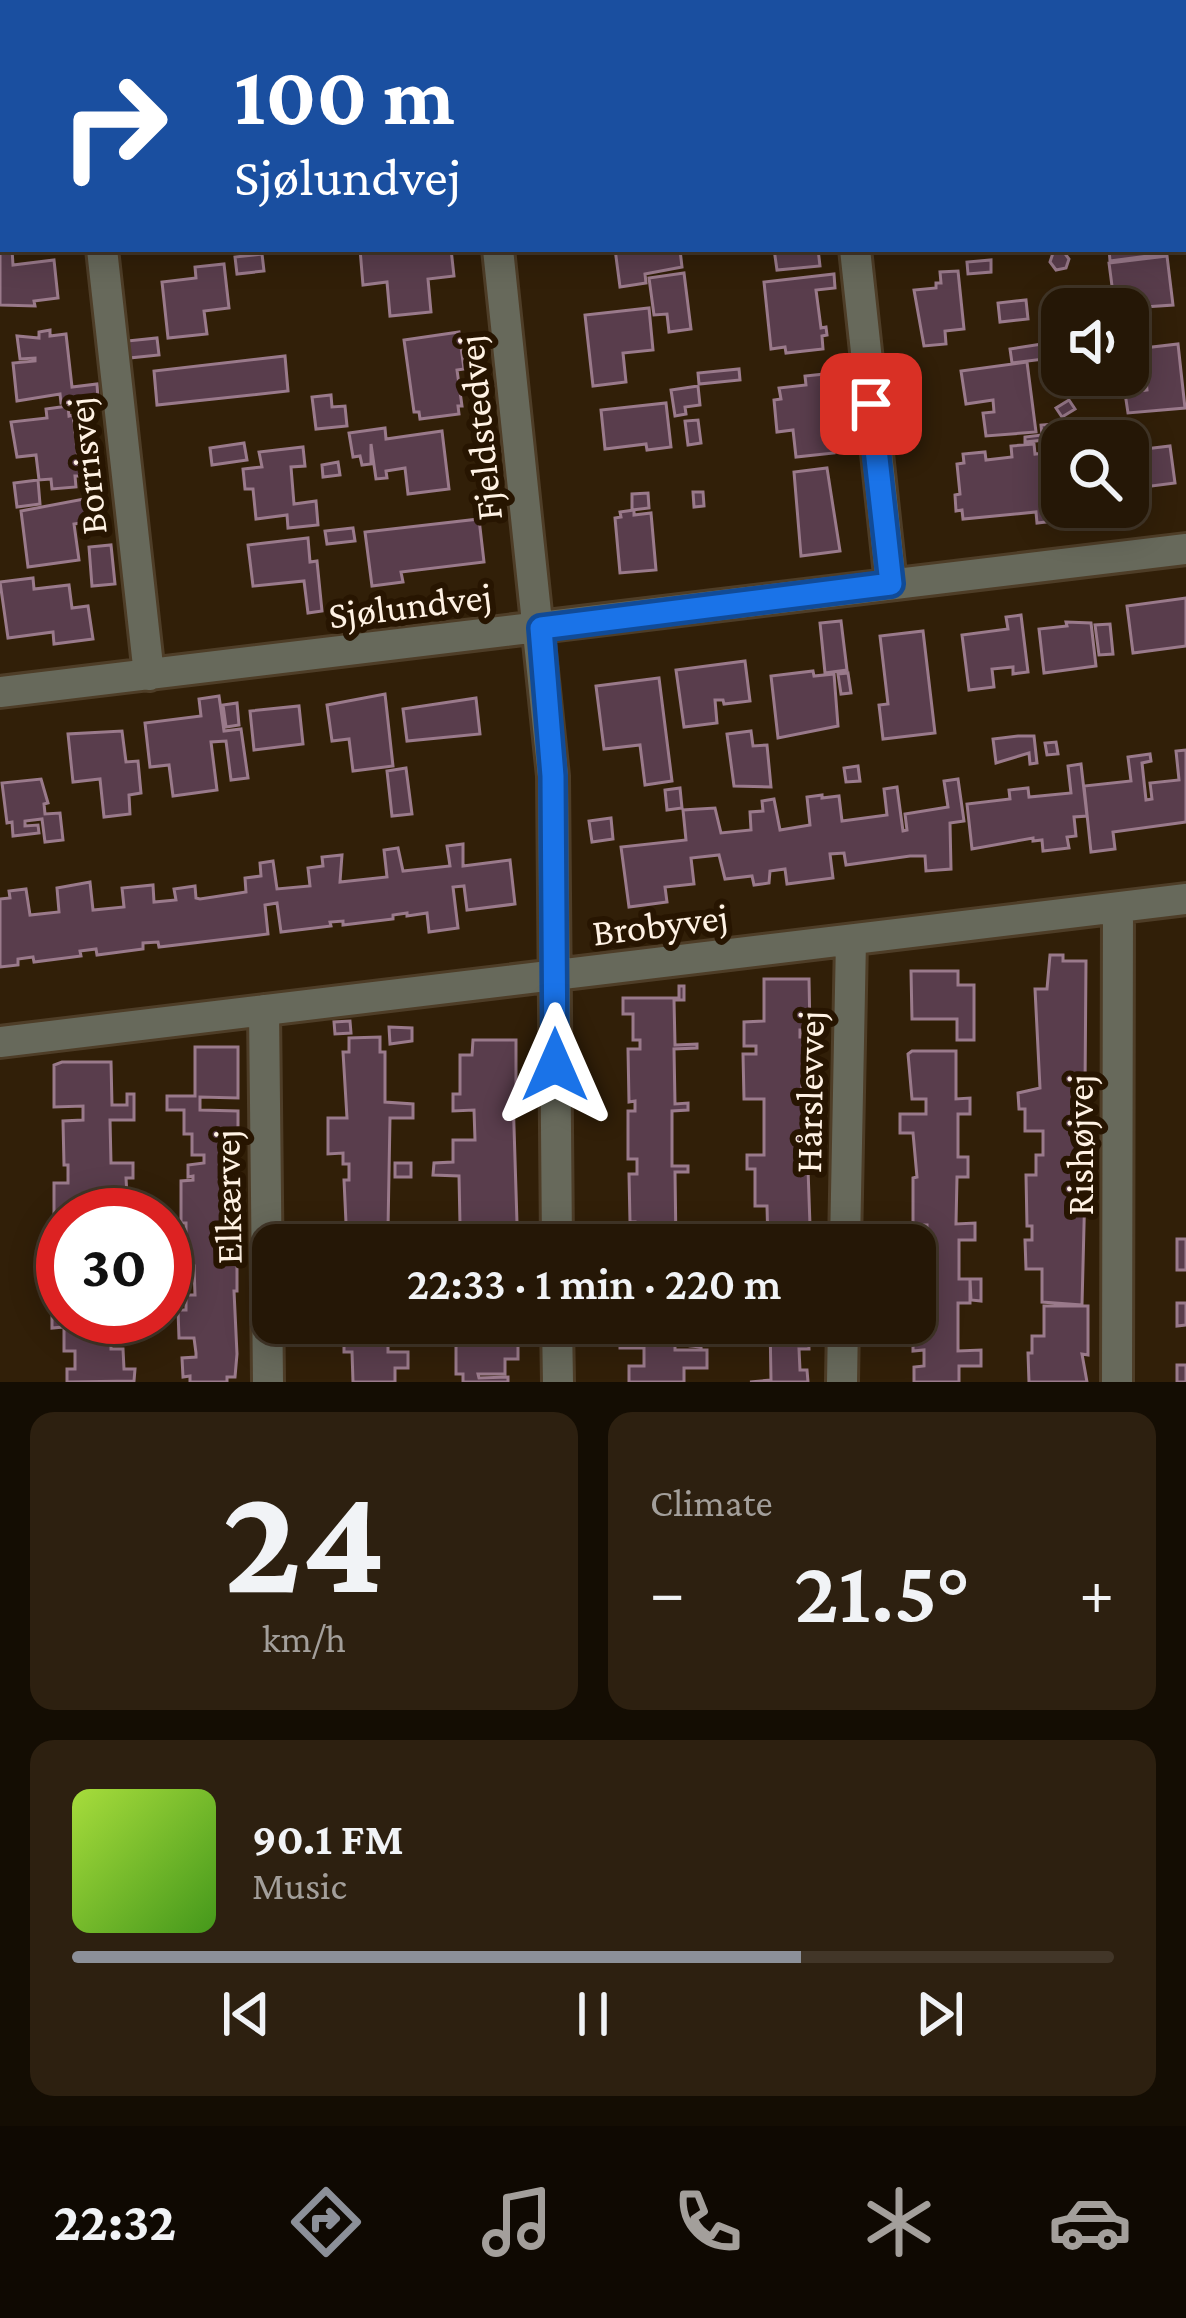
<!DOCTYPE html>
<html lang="en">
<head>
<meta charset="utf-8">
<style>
	:root { --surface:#251706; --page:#2d2010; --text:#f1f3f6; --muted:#a39f9b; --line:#423628; --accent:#8c9099 }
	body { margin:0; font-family:"Crimson Pro",serif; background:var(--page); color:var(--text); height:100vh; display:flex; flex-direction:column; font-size:45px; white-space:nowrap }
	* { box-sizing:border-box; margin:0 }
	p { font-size:39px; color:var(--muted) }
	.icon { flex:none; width:66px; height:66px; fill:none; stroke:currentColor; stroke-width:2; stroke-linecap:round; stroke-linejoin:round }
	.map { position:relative; height:1382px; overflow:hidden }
	.drawer { display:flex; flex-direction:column; gap:30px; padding:30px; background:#140d03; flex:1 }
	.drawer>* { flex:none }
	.banner { position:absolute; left:0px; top:0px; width:1188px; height:252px; box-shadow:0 6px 30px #0003,0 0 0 3px var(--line); background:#1a4fa0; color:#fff; overflow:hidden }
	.fabs { position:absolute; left:1041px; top:288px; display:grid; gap:24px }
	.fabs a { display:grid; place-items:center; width:108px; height:108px; border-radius:24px; background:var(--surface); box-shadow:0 6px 30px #0003,0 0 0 3px var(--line); font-size:60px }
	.speed { position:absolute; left:36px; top:1188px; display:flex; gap:24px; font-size:60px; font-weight:700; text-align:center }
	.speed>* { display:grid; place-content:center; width:156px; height:156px; border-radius:50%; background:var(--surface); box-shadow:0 6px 30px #0003,0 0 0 3px var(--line); line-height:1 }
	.speed .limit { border:18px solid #d22; background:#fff; color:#111 }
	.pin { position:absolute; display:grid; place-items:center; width:102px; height:102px; color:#fff; margin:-51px; border-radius:24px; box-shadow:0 6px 18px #0006 }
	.me { position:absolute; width:132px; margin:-66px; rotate:0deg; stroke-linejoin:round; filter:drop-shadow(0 0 9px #0008) }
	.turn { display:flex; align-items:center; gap:42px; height:252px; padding:0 36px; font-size:54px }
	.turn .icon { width:156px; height:156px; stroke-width:2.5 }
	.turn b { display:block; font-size:84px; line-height:102px }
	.big { font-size:90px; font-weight:600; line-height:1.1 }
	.drawer .card { flex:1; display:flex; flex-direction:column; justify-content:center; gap:18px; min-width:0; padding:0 42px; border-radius:24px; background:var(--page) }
	.drawer .dial { align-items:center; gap:0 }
	.dial b { font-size:156px; line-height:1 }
	.song { display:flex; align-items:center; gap:36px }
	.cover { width:144px; height:144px; border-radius:18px; background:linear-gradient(135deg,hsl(80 70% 55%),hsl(100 70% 35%)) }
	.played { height:12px; border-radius:6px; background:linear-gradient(90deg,var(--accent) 70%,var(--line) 70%) }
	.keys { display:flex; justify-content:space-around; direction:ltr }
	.heat { display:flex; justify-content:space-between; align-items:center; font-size:66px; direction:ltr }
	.drawer .tiles { flex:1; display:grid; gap:30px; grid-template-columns:1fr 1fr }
	.card:last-child { grid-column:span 2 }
	.trip { position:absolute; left:252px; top:1224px; width:684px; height:120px; border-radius:24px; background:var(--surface); box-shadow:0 6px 30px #0003,0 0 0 3px var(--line); font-weight:600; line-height:120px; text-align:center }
	.dock { display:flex; height:192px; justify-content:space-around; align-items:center; background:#0f0902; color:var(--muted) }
	.dock .icon { width:84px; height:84px }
	.dock .active { color:var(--accent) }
	.dock b { font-size:54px; color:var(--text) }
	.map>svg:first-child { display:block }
	.building { fill:#593d4c; stroke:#9a7a8b; stroke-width:3 }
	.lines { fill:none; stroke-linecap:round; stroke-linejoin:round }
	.minor-casing { stroke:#4e3d27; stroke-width:36 }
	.minor { stroke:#67695b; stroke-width:30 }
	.route-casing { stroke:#114b97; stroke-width:30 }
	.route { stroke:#1a73e8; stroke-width:21 }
	.labels { text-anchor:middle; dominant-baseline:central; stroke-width:12; stroke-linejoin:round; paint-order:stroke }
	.street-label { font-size:39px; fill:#fff2e4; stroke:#271501 }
</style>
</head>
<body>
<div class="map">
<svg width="1186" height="1382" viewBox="0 0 1186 1382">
	<rect width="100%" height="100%" fill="#311f08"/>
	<!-- building -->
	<path class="building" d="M141,0H204L205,3H142Z
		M871,0H967V3H871Z
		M1065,0H1129V3H1065Z
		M0,4H3L2,74L0,60Z
		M0,94H3L0,159Z
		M1185,235L1186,251L1110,261L1109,249H1185Z
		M0,249H12L13,265L54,260L58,298L34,301L35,306L0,305Z
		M360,249H451L454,276L428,279L431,312L390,316L387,282L363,285Z
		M615,249L680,250L682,267L645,274L646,283L620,287Z
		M774,249H818L820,266L777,270Z
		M1063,251L1069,259L1066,268L1056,270L1050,262L1053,253Z
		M262,254L264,271L237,274L235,257Z
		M1167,256L1173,305L1115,309L1109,263Z
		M991,260V272L968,274L967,262Z
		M224,264L229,308L204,311L207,334L168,338L162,282L196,278L195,267Z
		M958,271L964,329L945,331L946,344L924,346L914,290L936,288V283H941L940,272Z
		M684,273L691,329L669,332L667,314L654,315L649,278Z
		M834,274L835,288L816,290L821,328L826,327L827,335L822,336L823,349L786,353L785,347L771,349L764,282Z
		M1026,300L1028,319L1000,322L998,303Z
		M649,308L653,350L623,353L626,382L593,386L585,315Z
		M1046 329a8 8 0 1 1 16 0a8 8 0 1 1-16 0Z
		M50,330V336L66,334L72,387L97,384L98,399L61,403L60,394L17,401L13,363L35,361V358L20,359L17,336L39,338V332Z
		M459,332L464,369L457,370L462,406H458L459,414L420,419L419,412H414L404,340Z
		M1128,337H1134L1135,349L1178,344L1185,408L1128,413L1125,393L1147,390L1145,370L1128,372Z
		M157,338L159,355L129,358L127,341Z
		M1042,344L1044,359L1012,363L1010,349Z
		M285,356L288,391L157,405L154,371Z
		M1027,362L1036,432L986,436L983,413L994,412L993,400L966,404L961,371Z
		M739,369L740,380L699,384L698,373Z
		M825,374L834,453L796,457L793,430L777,432L774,400L781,399L779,388L806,385L805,376Z
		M698,386L700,405L685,407L686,414L675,416L671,390Z
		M331,395L332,407L345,406L347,426L316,429L312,397Z
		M1069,400L1075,409L1062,417L1056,408Z
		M666,403L671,447L647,450L646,444L605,449L601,410Z
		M68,406L69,416L73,415L80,476H75L76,487L52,489L51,479L39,480L36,455L17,457L11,422L47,418L46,409Z
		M698,420L701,443L688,445L685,421Z
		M1066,423L1068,437L1090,435L1091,441H1062L1061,491L1055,439L1025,442V437L1042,435L1041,425Z
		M385,428L386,439L442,431L449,489L408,494L405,468L386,471L387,478L376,479L371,444V464L362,465L360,456L353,457L349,433Z
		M244,443L247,460L212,465L210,448Z
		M1034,444L1035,454L1046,453L1050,492L1061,491L1064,520L1037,523L1036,512L963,519L962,510L956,511L955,495L960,494L957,464L964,463L963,454L985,452L986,460L1012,457L1011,446Z
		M1170,446L1175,483L1128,489V451Z
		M303,447L305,466L291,467L294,504L316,501L318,525L288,528L287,515L256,519L253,489H245L243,469L262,467L259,452Z
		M338,462L340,475L323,477L322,465Z
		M827,468L840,551L801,556L794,472Z
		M38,480L40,504L17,507L14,483Z
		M693,492H703L704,506L694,507Z
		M648,493L649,508L632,510V494Z
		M84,499L87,522L74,524L79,560L28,567L21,511Z
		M634,510V515L651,513L656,570L620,573L615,518L621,517L620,512Z
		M479,519L484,562L401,572L403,582L372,586L365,532Z
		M353,528L355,541L327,544L325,531Z
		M308,538L310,562L317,561L322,611L308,613L304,581L253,586L248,545Z
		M111,545L115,584L92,586L89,547Z
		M33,578L34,589L69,585L72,608L88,606L93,639L54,644L53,632L8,638L0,582Z
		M1186,598V646L1133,653L1127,606Z
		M1021,615L1028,672L1013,674V667L992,669L994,687L969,690L962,635L1008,629L1006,617Z
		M841,621L847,670L825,673L820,623Z
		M1066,622L1091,623L1096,666L1044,673L1039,629L1067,626Z
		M1110,624L1113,654L1099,655L1095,625Z
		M923,631L935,733L883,739L879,705L888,704L880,636Z
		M745,661L750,701L724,704L723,700H715L717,723L684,727L676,670Z
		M813,671L814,676L834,674L838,726L778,738L771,676Z
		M848,673L851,693L841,694L838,674Z
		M659,678L672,781L645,785L640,745L604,749L596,686Z
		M385,694L393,766L353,771L349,739L332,741L327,705Z
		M219,696L224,731L241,729L248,778L231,780L226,741L211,742L217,790L173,796L169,765L150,767L145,723L201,716L199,699Z
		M476,698L480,734L407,741L403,709Z
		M237,703L239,725L226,727L223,705Z
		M299,706L303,744L254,750L250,711Z
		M122,731L126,762L138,761L141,793L129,795L130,814L104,817L100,779L73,782L68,734Z
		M751,731L753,746L767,745L771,787L734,786L727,734Z
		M1018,736H1034L1037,763L1030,764L1029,753L996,763L993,739Z
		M1056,742L1058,754L1047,755L1045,743Z
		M1186,750V822L1113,832L1115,849L1091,852L1084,786L1131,781L1128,757L1150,754L1151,761L1142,763L1146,800L1152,799L1150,783L1179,780L1176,751Z
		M1081,764L1087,816L1074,817L1076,836L1067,837L1069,848L1043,851L1042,840L1033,841V838L972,849L967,804L1010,799L1009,790L1028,788L1029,797L1071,793L1068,766Z
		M858,766L860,781L846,782L844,768Z
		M406,768L412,814L392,816L387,771Z
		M41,779L48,803L44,804L45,814L60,813L63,840L45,842L42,819L25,821V826L38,825L39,833L13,836L12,822L7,823L2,783Z
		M958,779L964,821L950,823L951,869L926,871L925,856H910L846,865L844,853L830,854L833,878L787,884L785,869L770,871L769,883L754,885L752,876L725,879L719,855L691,858L694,884L665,887L667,902L629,907L621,847L686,840L683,810L715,808L721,833L751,830L750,812L763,811L762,801L774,799L780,830L810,825L807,797L822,795V798L839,796L842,821L887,815L884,789L897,787L903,831L907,830L905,814L948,807L944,781Z
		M680,788L682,808L667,810L665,790Z
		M611,818L613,839L592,842L589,821Z
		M463,844V866L510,860L515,904L467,910L464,886L453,887L458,928L429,932L427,913L407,916V913L393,915V919L343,925V921L330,922L331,926L281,932L277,903L265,905L268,934L159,947L158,942L143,943V949L97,955L96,949L80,951L81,956L34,962L33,957L18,959V965L0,967V899L10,898L9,891L26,889L30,915L59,912L57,888L90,882L93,910L124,907L122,888L153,885L154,902L176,900L174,889L195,886L196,898L200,899L246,892L245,878L261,876L260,863L273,861L277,889L310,886L308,868L323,866L322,857L342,855L340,882L387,877L384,850L398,848L403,871L450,866L447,846Z
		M1050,955H1063V961H1086L1085,1090H1076L1077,1107H1087L1082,1305L1042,1302V1269H1026L1025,1240H1032V1226H1027L1026,1175H1036V1155H1043V1131H1025V1109H1019L1018,1093L1040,1088L1035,989H1047Z
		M911,971H958V985H974V1040H957V1019H912Z
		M764,979H809L810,1030H800V1037H809L810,1085H802V1103H808L809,1160H800V1169H808L810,1225H802V1234H810V1245H768L767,1206H755V1169H747V1155H764V1099H744L743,1054H756V1046H744V1022L764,1021Z
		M679,986H684V1000H674L675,1045L697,1044V1048L674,1049L675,1104L688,1103V1110L672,1111V1166H688V1172H675L676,1245H628L627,1235H635V1222H630L629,1174H637V1159H628V1111H635V1101L629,1102L628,1049H640V1040H633V1014H623V998H679Z
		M350,1021L351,1033L335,1034L334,1022Z
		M389,1027L412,1028V1041L390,1044Z
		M380,1037V1052H385V1102L413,1104V1118H390L388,1229H405V1243L326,1245L347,1244L344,1180H349V1164H343V1153L328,1154V1118H347L343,1052H349V1038Z
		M473,1040H516V1095H513L517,1223L506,1224V1240H475V1224H460L459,1176L433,1175L434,1163L453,1162V1140H475L474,1110L453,1111V1094H460V1055H472Z
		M195,1047H238V1098L200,1097V1110L238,1111V1155L228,1156V1176H237V1224H233V1243H237V1291H234L237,1354L235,1377H227V1382H190V1376L183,1377L182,1358L196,1357V1353L194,1338H179L178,1310H186V1295H195L194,1266L176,1267V1244H186V1223H181V1181L193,1180V1176L188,1177V1165L204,1163V1155H192V1134H184V1110H167V1096H195Z
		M912,1051H956V1099L970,1098V1114H958V1157H968V1177H957L956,1224L975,1223V1240H959V1279H970V1303H958V1351L981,1350V1366H959V1382H914V1367L924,1366V1350L913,1351V1344H903V1323H915L920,1282H915V1245H899V1240H927V1225H913V1178L917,1177L913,1133H900V1114H926V1099H912L908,1054Z
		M62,1062H111L112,1105H127V1094H134V1120H110L111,1163H133V1178H126L127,1195L107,1196V1215H63V1226H54V1183H68V1165H64L63,1121L83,1120V1106L54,1107V1065Z
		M395,1163H411V1177H395Z
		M435,1223H454V1236H434Z
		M1177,1239H1186V1270H1177Z
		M517,1241V1245H466V1242Z
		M52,1245H63V1288H52Z
		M970,1279H981V1301L971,1300Z
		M1177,1303H1186V1325L1177,1326Z
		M1044,1306H1088V1355L1082,1354L1087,1382H1029L1028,1353H1032V1336H1044Z
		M52,1307H63V1317H111V1349H123L124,1369H135L134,1381L67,1382V1369H75V1351H64V1327L52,1328Z
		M328,1323H388V1352H408V1368H395V1382H353L352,1352H344V1343H328Z
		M464,1323H518V1359H505V1374H478L479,1378L508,1377V1382H463V1374H456V1337H464Z
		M620,1323H675V1350H707V1368H684V1382H629V1366H644V1348H620Z
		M770,1323H808L809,1349H799L800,1370H807L808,1382H750L771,1380Z
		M690,1332L700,1333L701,1347L690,1346Z
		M1177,1365H1186V1382H1177Z"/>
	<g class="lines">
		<defs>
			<path id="minor" d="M75,0V3
				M471,0V3
				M828,0L829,3
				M1179,0V3
				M1185,53L1186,62
				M102,249L149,675
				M498,249L553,776L557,1245
				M855,249L891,584
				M0,692L1186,549
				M264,1010L268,1382
				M0,1042L1186,899
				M845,1245L851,940
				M557,1323L558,1382
				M842,1382L843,1323
				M1117,1382L1118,908"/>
		</defs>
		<!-- minor casing -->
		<use href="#minor" class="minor-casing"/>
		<!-- minor -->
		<use href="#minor" class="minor"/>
	</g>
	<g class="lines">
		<defs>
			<path id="route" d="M555,1065L553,776L541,628L891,584L871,404"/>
		</defs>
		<!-- route casing -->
		<use href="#route" class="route-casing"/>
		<!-- route -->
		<use href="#route" class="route"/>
	</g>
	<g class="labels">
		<!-- street labels -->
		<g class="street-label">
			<text transform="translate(479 428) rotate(-96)">Fjeldstedvej</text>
			<text transform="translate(86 466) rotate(-96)">Borrisvej</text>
			<text transform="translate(410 605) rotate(-7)">Sjølundvej</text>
			<text transform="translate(660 924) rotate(-7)">Brobyvej</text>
			<text transform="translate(809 1092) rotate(-89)">Hårslevvej</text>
			<text transform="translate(1079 1145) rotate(-90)">Rishøjvej</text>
			<text transform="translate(227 1197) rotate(-91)">Elkærvej</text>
		</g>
	</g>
</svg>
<div class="fabs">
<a><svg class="icon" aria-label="sound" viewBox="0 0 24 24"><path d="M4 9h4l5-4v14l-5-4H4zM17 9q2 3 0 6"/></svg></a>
<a><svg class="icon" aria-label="search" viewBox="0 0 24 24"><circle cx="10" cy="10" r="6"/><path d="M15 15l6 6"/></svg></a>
</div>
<div class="speed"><div class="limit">30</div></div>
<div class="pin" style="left:871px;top:404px;background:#d93025"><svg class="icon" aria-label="arrive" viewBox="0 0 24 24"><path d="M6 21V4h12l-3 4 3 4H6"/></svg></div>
<svg class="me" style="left:555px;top:1065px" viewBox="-20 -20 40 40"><path d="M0-17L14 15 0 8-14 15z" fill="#1a73e8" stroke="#fff" stroke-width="4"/></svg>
<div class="trip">22:33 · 1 min · 220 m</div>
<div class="banner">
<div class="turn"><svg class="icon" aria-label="right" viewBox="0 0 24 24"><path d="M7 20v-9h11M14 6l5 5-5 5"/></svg><div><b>100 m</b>Sjølundvej</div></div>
</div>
</div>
<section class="drawer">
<div class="tiles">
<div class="card dial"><b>24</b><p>km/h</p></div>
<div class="card"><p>Climate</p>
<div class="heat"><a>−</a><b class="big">21.5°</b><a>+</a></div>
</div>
<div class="card">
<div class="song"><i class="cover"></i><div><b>90.1 FM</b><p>Music</p></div></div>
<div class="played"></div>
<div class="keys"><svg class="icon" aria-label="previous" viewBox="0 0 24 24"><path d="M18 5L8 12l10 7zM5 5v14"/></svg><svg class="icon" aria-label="pause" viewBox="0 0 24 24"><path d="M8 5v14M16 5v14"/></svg><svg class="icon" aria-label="next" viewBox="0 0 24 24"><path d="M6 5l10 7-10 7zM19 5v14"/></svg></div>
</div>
</div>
</section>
<nav class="dock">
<b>22:32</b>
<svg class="icon active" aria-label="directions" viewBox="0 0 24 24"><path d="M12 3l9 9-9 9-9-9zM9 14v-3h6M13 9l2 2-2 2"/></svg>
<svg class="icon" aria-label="music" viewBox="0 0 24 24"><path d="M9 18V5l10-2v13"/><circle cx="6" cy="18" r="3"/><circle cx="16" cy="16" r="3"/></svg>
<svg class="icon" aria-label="phone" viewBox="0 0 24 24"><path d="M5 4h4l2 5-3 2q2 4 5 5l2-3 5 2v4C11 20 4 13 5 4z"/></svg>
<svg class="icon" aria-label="climate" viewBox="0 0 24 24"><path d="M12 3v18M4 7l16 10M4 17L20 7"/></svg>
<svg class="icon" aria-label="car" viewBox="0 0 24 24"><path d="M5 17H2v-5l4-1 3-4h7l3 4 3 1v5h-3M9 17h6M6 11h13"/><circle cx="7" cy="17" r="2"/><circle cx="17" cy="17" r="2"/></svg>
</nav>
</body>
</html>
